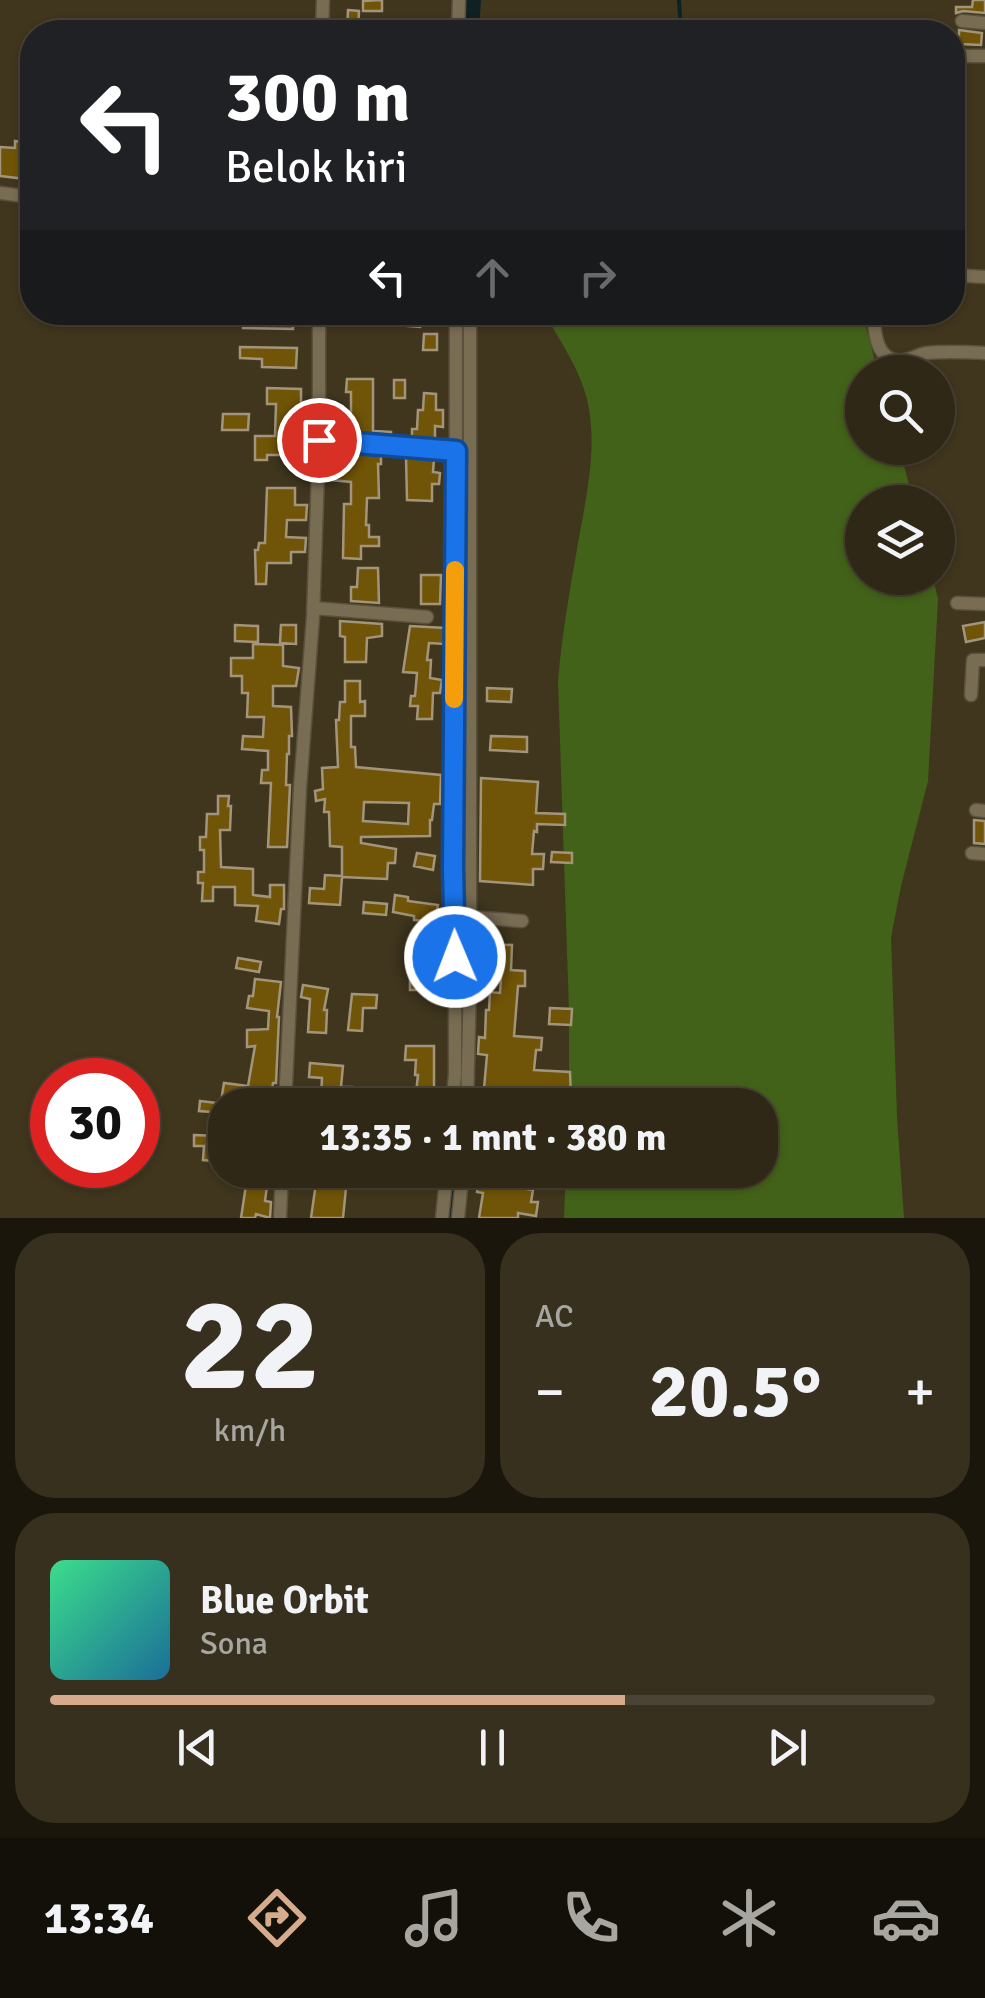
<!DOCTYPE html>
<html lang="id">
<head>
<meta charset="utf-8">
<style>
	:root { --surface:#302816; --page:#38301f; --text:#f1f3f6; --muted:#a8a6a1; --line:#4b4435; --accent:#d6ab8b }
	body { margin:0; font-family:Signika,sans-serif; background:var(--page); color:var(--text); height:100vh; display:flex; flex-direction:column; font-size:38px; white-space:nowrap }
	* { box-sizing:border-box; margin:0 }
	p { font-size:32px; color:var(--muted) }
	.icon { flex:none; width:55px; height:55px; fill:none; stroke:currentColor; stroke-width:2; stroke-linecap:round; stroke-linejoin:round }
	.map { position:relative; height:1218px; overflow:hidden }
	.details { display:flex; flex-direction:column; gap:15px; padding:15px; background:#1a160c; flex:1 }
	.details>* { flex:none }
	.hud { position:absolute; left:20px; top:20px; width:945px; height:305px; border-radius:40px; box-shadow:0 2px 8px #0004,0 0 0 2px var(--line); background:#202124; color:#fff; overflow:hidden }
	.controls { position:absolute; left:845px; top:355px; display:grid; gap:20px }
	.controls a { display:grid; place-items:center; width:110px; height:110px; border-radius:50%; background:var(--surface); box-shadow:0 2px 8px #0004,0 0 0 2px var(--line); font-size:50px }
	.speed { position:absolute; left:30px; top:1058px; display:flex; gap:20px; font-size:50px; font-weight:700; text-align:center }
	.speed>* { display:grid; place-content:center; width:130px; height:130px; border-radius:50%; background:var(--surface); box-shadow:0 2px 8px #0004,0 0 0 2px var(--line); line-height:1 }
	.speed .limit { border:15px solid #d22; background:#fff; color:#111 }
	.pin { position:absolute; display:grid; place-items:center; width:85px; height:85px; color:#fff; margin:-42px; border:5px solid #fff; border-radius:50%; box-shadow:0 2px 10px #0007 }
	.me { position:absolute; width:110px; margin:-55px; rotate:359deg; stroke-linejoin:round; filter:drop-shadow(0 0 8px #0008) }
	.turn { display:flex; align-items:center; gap:35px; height:210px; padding:0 40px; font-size:45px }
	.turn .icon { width:130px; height:130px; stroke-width:2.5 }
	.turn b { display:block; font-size:70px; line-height:85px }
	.lanes { display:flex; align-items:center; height:95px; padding:0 40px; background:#0003; justify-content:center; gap:50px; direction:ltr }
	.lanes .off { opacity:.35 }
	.big { font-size:75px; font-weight:800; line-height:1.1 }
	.details .card { flex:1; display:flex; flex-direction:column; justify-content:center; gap:15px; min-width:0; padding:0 35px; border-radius:40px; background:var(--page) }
	.details .dial { align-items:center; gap:0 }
	.dial b { font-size:130px; line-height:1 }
	.song { display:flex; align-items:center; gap:30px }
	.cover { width:120px; height:120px; border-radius:15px; background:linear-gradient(135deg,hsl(150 70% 55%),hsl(200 70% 35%)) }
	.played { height:10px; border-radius:5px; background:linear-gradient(90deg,var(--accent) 65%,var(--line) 65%) }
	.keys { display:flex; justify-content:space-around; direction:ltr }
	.heat { display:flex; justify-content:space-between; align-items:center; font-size:55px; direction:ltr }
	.details .tiles { flex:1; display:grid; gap:15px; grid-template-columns:1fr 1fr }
	.card:last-child { grid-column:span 2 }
	.trip { position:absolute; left:208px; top:1088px; width:570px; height:100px; border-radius:40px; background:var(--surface); box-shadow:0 2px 8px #0004,0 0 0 2px var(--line); font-weight:800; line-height:100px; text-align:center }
	.tabs { display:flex; height:160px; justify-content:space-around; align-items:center; background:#131009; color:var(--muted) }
	.tabs .icon { width:70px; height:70px }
	.tabs .current { color:var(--accent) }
	.tabs b { font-size:45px; color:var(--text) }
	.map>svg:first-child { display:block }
	.green { fill:#436219 }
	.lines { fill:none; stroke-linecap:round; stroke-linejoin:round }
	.stream { stroke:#102124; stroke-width:4 }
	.river { stroke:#102124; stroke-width:20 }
	.building { fill:#705407; stroke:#a2957b; stroke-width:2.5; fill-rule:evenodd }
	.minor-casing { stroke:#5a513d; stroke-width:15 }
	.minor { stroke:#786c53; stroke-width:12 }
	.route-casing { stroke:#114b97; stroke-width:25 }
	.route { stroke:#1a73e8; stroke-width:18 }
	.slow { stroke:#f59e0b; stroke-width:18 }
</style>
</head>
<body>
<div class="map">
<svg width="985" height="1218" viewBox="0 0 985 1218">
	<rect width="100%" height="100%" fill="#40361e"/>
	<!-- green -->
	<path class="green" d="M544,313H862L878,372H862V448H899L914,502H862V578H933L938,599L928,781L901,886L891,938L897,1117L904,1218H564L566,1170H760V1105H569V1011L558,681C562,634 570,589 578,543C587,493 600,438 584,389C575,362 558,337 544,313Z"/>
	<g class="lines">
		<!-- stream -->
		<path class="stream" d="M679,0L681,32"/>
		<!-- river -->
		<path class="river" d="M469,32L471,0
			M462,388L463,312
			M448,1218L454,1170"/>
	</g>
	<!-- building -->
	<path class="building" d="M382,0V11H363V1Z
		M973,0H985V13L963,11L956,13V7H972Z
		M348,10L359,11L358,32H347Z
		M959,30L982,33L981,45L959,44Z
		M15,141L30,143L26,179L0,176V147L15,148Z
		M396,312H420V327L396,325Z
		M293,315V329L243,328V316Z
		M424,334H437V350H423Z
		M240,347L297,348L296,368L262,367V359L240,358Z
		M347,379H373V431L391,432V436L339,432V412H351V392H346Z
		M394,380H405V398H394Z
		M267,388L301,389V406H309V432H288V455H267V460H255V436H275L276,404H267Z
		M424,393L436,394V410H443V427L435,426V439L412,437V429H417L418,410H423Z
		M223,414H249L248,430H222Z
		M340,452L381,455V464H378L379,498H367L366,525H369V537H379V546H361V559L343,558L344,504H351V482L331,480V466H340Z
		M406,457L434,459L433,472L440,473L439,484H432V501L407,500Z
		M267,488H295V505H307L306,520H287L286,537L306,538L305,552H291V563H267L266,584H256L255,550H258L259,543H265Z
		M358,568H378L379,603L351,601V587H357Z
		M421,575H441L440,604H421Z
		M340,621L382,624V636L367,638L366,662H345V637L340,636Z
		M985,622V638L966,642L963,626Z
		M235,625L258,626V642L235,641Z
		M281,625H296V644L280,643Z
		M410,626L445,628L444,644L429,643L427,660H431L430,678L442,680L440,693H433L432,719H417L418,706H410L411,696H415L417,673L403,672Z
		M253,644L283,645V666L299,668L296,686H273V706L291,707L292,736H289V754H287L286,785H290L287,847H268L271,783H261L262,770H268V751L242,749L243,736L263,737L264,717H247L248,693H242V676H231V658H253Z
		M345,681H360V702L365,701V716H351V747H355L356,767L441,775L440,804H434L432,820H430V836L361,837V843L396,849L395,863H388L387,879L342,877L340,905L309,903L310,888L324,889L325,875L342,876V847L330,846L329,812H324L325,799L316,801L315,791L323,789L322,768L338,767L336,720H339L340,702H345ZM364,802L409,803L408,824L363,821Z
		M487,688L512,689L511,702L487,701Z
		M491,736L527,737V752L490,750Z
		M481,778L538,782L536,813L565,814V825L537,824V832L534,831L532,854H544L543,869H533V885L480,881Z
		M218,796H229L228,806H231L230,830H220L221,867L253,869V895L270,897V885H284V909H281L279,924L256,921L258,906L235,905V887H213V901H202L203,883H198V872H204V850H200V837H206L207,814H218Z
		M974,820L985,821V844L974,843Z
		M552,852L572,853V863L551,862Z
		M417,853L435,856L433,870L414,866Z
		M395,895L408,897V901L438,905L435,920L425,918V921L414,920V916L393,912Z
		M364,902L387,904L386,915L363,913Z
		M482,944L512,945L511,970L525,971V986H518L514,1036L542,1038L541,1050H536L534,1070L570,1072L571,1098H568V1105H546V1093L500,1089L498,1103L479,1101L480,1088H484L487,1055L478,1054L479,1037L485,1038L486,1010H489L490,992L500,993L502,961H482Z
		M410,947L437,950L435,990H410Z
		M238,958L261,962L259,972L236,968Z
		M255,979L281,982L277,1017H279L276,1083H273L270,1105L221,1101L224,1083L248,1086L255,1046L247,1047V1030L268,1029L269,1011L247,1008L249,996H253Z
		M303,985L328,989L324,1010H327L326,1033L308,1032L310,999L301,997Z
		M352,994L377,995L376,1008H363L362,1031L348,1030Z
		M550,1008L572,1009L571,1025L549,1024Z
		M406,1046H434V1090H440L438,1105H408L385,1102L387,1088L416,1093L418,1075H415L416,1060H405Z
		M310,1063L343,1066L341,1087H352L351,1098L321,1097L322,1078L309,1077Z
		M356,1094L384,1096L383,1105H355Z
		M200,1101L226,1104L225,1113L199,1111Z
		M194,1135L217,1136L216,1151L225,1152V1162L203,1160L204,1146H194Z
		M253,1170H272L271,1186H267L265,1201L271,1202L270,1218L256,1214L255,1218H241L246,1185L252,1186Z
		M323,1170H398V1181L374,1183V1180L347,1178L343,1218H311L316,1183H321Z
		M480,1170H523L520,1188L533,1190L531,1202H538L536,1216L518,1213V1218H479L483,1193L477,1192Z"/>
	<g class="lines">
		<defs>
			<path id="minor" d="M962,21L985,23
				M322,32L323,0
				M458,32L459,0
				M952,56H985
				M0,193L32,197
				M952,275L985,277
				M875,312C873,332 877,365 904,360C912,359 919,354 927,353C946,351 966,352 985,353
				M319,440L456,451
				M957,603L985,604
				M313,608L427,617
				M971,695L973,660H985
				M976,810L985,811
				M972,853L985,854
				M470,917L522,921
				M285,1105L300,788L313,617L319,443V312
				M452,1105L455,1075L456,312
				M467,1105L470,982V312
				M280,1218L282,1170
				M442,1218L447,1170
				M458,1218L463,1170"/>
		</defs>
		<!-- minor casing -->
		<use href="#minor" class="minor-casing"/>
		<!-- minor -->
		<use href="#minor" class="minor"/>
	</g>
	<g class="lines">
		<defs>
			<path id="route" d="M319,440L456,451L453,869L455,957"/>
		</defs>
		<!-- route casing -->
		<use href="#route" class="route-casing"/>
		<!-- route -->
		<use href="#route" class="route"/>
		<!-- slow -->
		<path class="slow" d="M454,699L455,570"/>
	</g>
</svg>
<div class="controls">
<a><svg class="icon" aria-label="search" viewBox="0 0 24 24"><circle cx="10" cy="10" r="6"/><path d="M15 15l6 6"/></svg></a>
<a><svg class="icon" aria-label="layers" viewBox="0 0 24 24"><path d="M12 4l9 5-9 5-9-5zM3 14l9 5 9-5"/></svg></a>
</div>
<div class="speed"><div class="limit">30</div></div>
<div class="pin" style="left:319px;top:440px;background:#d93025"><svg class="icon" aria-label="arrive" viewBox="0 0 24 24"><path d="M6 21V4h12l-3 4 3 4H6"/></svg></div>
<svg class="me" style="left:455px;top:957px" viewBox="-20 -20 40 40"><circle r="17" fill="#1a73e8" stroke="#fff" stroke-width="3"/><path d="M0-11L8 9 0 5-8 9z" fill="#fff"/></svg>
<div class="trip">13:35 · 1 mnt · 380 m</div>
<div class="hud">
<div class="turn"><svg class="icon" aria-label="left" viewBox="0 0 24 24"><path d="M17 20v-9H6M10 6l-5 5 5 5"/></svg><div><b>300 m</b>Belok kiri</div></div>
<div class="lanes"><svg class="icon" aria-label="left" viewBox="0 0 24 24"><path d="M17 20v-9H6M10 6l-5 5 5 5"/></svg><svg class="icon off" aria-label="ahead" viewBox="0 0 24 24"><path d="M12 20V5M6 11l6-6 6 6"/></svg><svg class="icon off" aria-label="right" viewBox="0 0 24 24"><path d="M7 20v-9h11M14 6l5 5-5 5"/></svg></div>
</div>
</div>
<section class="details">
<div class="tiles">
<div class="card dial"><b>22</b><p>km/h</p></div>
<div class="card"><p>AC</p>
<div class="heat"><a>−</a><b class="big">20.5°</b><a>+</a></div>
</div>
<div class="card">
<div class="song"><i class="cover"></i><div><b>Blue Orbit</b><p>Sona</p></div></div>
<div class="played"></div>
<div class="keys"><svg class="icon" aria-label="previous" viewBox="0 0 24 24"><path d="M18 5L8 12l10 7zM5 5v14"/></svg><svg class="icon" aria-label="pause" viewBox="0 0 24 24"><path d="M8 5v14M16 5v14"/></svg><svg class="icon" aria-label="next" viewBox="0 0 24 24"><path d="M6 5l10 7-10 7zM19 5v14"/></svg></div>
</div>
</div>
</section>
<nav class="tabs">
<b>13:34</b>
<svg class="icon current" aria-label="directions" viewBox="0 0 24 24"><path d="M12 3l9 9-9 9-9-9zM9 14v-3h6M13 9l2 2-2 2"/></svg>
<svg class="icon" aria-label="music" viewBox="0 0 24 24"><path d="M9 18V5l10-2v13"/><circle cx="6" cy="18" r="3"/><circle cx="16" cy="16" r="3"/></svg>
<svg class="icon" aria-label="phone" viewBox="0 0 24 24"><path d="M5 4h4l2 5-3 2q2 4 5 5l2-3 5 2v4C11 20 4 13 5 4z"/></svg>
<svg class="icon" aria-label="climate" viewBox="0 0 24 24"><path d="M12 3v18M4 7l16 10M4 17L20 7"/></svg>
<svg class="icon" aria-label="car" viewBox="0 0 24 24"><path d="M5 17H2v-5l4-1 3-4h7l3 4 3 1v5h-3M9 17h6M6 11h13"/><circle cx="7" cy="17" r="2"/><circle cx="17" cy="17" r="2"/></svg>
</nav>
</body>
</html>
